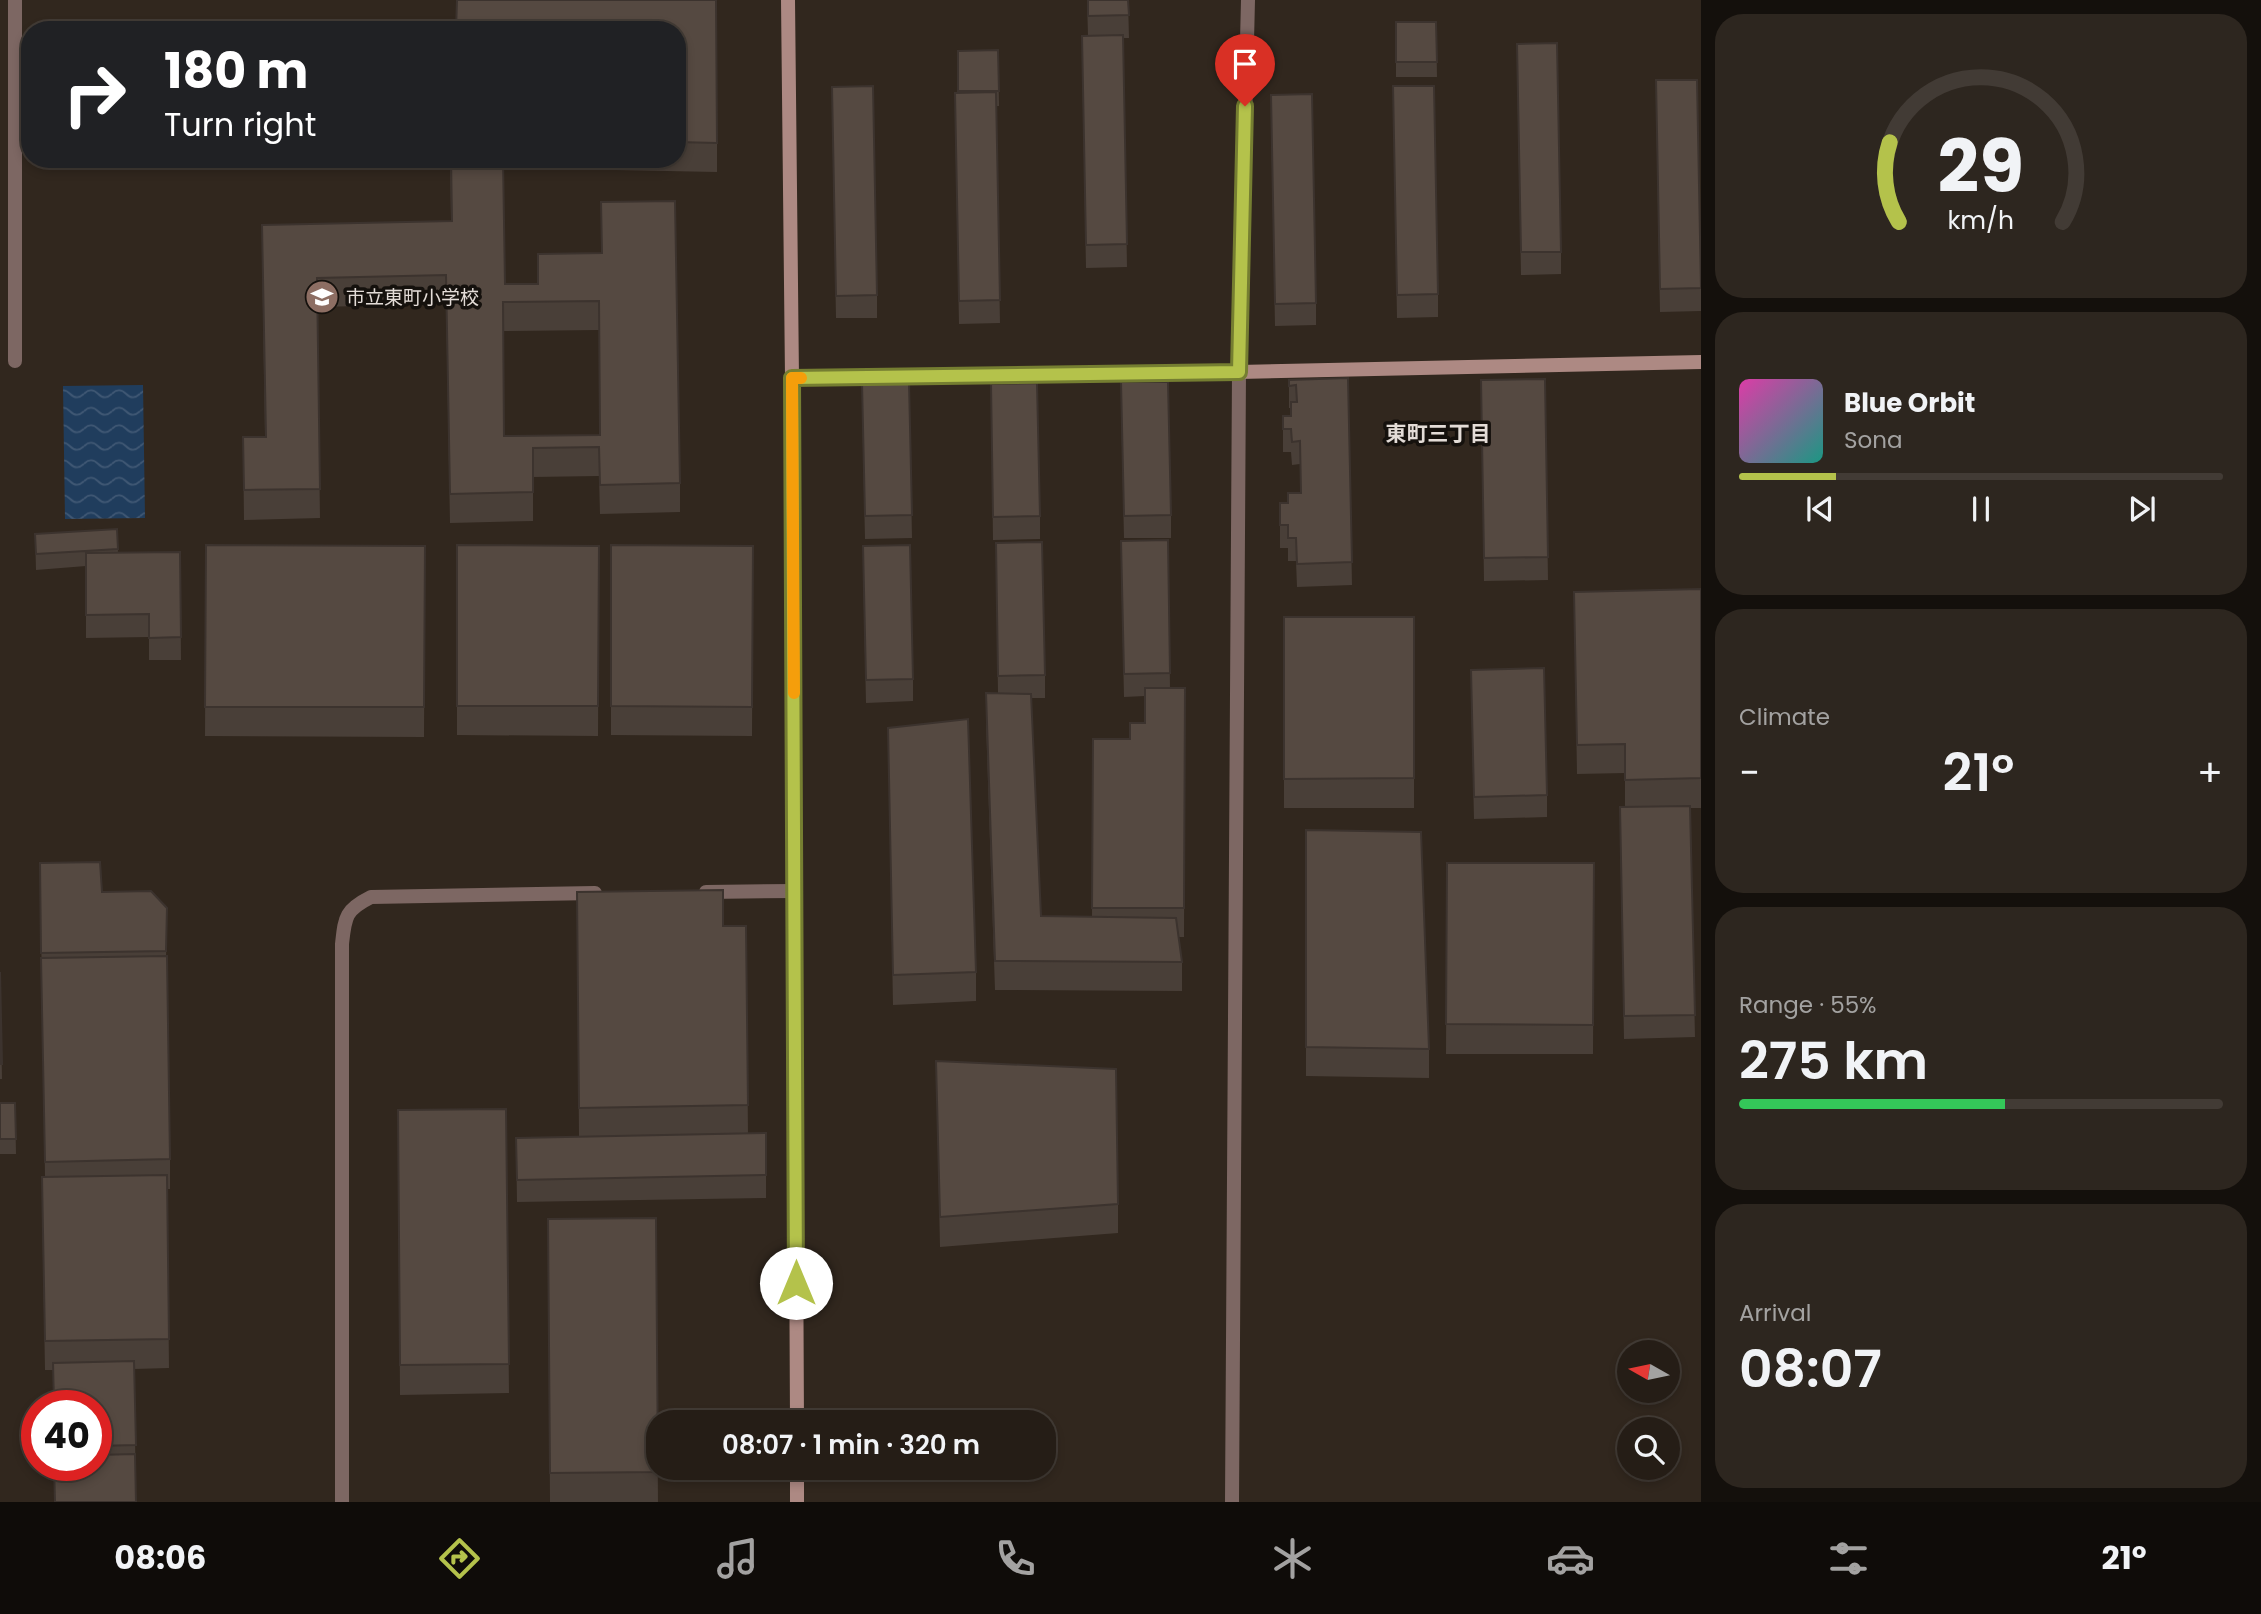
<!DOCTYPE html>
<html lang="en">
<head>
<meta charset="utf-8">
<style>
	:root { --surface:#251d16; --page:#2d261f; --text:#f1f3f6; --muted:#a3a2a1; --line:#423b35; --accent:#b4c24b }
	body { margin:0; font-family:Poppins,"Noto Sans JP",sans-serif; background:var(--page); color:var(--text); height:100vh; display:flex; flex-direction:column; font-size:26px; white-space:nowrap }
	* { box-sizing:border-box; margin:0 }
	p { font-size:23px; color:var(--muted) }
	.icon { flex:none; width:38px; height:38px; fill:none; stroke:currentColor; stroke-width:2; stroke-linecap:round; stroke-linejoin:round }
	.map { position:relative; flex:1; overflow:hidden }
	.sheet { display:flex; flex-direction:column; gap:14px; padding:14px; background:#14100c; width:560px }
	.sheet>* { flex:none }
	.guide { position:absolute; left:21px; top:21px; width:665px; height:147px; border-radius:28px; box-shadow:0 4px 10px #0003,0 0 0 2px var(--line); background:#202124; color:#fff; overflow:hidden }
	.needle { width:46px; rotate:279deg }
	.controls { position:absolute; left:1617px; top:1340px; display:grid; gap:14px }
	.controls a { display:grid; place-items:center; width:63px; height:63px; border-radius:50%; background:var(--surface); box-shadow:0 4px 10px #0003,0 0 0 2px var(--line); font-size:35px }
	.speed { position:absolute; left:21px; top:1390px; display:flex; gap:14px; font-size:35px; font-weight:700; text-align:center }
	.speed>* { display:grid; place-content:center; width:91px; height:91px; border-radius:50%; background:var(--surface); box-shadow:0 4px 10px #0003,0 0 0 2px var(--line); line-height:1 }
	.speed .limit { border:10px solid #d22; background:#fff; color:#111 }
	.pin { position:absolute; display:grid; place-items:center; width:60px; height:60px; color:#fff; margin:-72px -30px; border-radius:50% 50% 50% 0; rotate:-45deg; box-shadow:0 0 7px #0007 }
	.pin .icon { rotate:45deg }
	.me { position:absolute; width:77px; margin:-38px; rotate:0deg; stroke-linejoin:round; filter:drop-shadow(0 0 5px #0008) }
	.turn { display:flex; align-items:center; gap:24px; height:147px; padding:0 28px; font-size:32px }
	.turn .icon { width:91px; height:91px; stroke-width:2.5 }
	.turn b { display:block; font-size:49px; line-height:60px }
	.big { font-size:52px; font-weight:600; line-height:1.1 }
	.sheet .widget { flex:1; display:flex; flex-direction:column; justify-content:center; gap:10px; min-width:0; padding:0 24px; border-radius:28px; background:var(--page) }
	.sheet .dial { align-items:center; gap:0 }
	.dial svg { height:182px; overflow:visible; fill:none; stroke:var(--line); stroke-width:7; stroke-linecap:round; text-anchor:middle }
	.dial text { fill:var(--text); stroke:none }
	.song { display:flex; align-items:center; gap:21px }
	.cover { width:84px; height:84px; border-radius:10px; background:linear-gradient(135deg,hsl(320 70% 55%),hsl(170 70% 35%)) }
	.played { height:7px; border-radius:4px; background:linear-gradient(90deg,var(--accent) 20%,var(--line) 20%) }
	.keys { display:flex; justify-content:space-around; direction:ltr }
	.heat { display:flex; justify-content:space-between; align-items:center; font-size:38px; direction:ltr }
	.charge { height:10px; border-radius:5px; background:linear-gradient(90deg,#34c759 55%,var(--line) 0) }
	.trip { position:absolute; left:646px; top:1410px; width:410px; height:70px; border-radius:28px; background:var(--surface); box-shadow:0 4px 10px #0003,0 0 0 2px var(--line); font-weight:600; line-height:70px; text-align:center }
	.tabs { display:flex; height:112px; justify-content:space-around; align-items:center; background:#0f0c09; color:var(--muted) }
	.tabs .icon { width:49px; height:49px }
	.tabs .on { color:var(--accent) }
	.tabs b { font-size:32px; color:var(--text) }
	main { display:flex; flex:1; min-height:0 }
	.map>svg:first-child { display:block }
	.water { fill:url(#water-waves) }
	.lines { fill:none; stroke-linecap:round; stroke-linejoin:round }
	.lane { stroke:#7d6763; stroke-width:14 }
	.street { stroke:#7d6763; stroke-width:14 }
	.secondary { stroke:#ad8983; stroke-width:14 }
	.wall { fill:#493f38; fill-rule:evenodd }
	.building { fill:#554941; stroke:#3c332e; stroke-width:2; fill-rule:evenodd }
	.route-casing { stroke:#757e31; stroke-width:18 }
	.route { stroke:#b4c24b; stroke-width:12 }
	.slow { stroke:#f59e0b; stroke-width:12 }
	.labels { text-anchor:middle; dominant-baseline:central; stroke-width:7; stroke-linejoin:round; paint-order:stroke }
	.poi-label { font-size:19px; fill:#e3dcd7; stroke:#15110d; text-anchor:start }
	.neighbourhood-label { font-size:21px; font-weight:bold; fill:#e3dcd7; stroke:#15110d }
</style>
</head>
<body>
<main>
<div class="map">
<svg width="1701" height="1502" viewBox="0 0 1701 1502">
	<defs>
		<pattern id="water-waves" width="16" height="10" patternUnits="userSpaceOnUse" patternTransform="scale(1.75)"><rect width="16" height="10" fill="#203d5d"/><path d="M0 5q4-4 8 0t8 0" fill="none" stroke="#405874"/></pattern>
	</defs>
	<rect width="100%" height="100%" fill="#31271e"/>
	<!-- water -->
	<path class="water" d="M143,385L145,518L65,519L63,386Z"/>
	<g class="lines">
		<!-- lane -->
		<path class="lane" d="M15,0V361
			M706,892L795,891
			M342,1502V944C345,917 345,910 371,897L595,893"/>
		<!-- street -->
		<path class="street" d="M1232,1502L1239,372L1248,0"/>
		<!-- secondary -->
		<path class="secondary" d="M788,0L792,378L797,1423
			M792,378L1239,372L1701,362
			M797,1468V1502"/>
	</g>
	<!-- wall -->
	<path class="wall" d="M1087,0H1128L1129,38H1123L1127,267L1086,268L1082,59L1088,36Z
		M1396,22H1436L1437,77H1396Z
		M677,30L717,143V172L513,168V159H677Z
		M998,50L999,106H996L1000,323L959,324L955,115L958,92V51Z
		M1517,66L1561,252V274L1521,275Z
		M1393,86L1438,294V317L1397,318Z
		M1656,103L1701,271V311L1660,312Z
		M832,110L877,295V318H836Z
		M1271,117L1316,303V325L1275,326Z
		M450,159L505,284H538L602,253L680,483V512L600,514L599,476L533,477V521L450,523L446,304L317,307L320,518L244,520L243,437H265L262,254L451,221ZM599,330L600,435L504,436V331Z
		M1348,378L1352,585L1297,587L1296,561H1288V548H1280V503H1288L1300,493V464L1292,465L1291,452H1283V416H1291V408H1289V380Z
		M1545,379L1548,580L1484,581L1481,380Z
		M909,382L912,538L865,539L862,405Z
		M991,384L1040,516V539L993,540Z
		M1121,405L1171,515V538H1124Z
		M117,529L118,553L180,552L181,660H149V637L86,638V566L36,570L35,534Z
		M1168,540L1170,688H1185L1184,937H1179L1182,962V991L995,990L986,723V693H998L996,565L1045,675V698H1031L1041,916L1092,917L1093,739H1130L1145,723V696L1124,697L1121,563Z
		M206,545L425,546L424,737L205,736Z
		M457,545L599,546L598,736L457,735Z
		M611,545L753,546L752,736L611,735Z
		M863,569L913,679V701L866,703Z
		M1701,589V808H1690L1695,1037L1624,1039L1620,830L1625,807V773L1577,774L1574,592Z
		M1284,617H1414V808H1284Z
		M1471,692L1547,795V817L1474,819Z
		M888,728L976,972V1001L893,1005Z
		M1306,830L1429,1049V1078L1306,1076Z
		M40,863L102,892L167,931L166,956L170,1159V1189H167L169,1368L134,1369L136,1502H54V1465H96V1405H53V1370H45L42,1207L45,1177Z
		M1447,863H1594L1593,1054H1446Z
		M577,892L723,926H746L748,1134L766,1133V1198L517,1202L516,1138L579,1137Z
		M0,972L2,1079H0Z
		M936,1061L1118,1204V1233L940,1247Z
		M0,1103H15L16,1154H0Z
		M506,1109L509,1393L400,1395L398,1110Z
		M656,1218L658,1502H550L548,1219Z"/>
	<!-- building -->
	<path class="building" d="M457,0H716L717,143L677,142V30H456Z
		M1088,0H1128L1129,15L1088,16Z
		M1396,22H1436L1437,62H1396Z
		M1123,35L1127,244L1086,245L1082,36Z
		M1557,43L1561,252H1521L1517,44Z
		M998,50L999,91H958V51Z
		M1656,80H1697L1701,288L1660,289Z
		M873,86L877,295L836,296L832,87Z
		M1393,86H1434L1438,294L1397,295Z
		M996,92L1000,300L959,301L955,93Z
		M1312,94L1316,303L1275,304L1271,95Z
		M451,159H503L505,284H538V254L602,253L601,202L675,201L680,483L600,485L599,447L533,448V492L450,494L446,275L317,278L320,489L244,490L243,437H266L262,225L452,221ZM599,301L600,435L504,436L503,302Z
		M1348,378L1352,562L1297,564L1296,538H1288V525H1280V503H1288V493H1301L1300,441L1292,442L1291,429H1283V416H1291V402H1297L1296,385L1289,386V380Z
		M1545,379L1548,557L1484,558L1481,380Z
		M909,382L912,515L865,516L862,383Z
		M1121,382H1168L1171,515L1124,516Z
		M1037,383L1040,516L993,517L991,384Z
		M117,529L118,549L36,554L35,534Z
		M1168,540L1170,673L1124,674L1121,541Z
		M1042,542L1045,675L998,676L996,543Z
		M206,545L425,546L424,707H205Z
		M457,545L599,546L598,706H457Z
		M611,545L753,546L752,707L611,706Z
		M910,545L913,679L866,680L863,546Z
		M180,552L181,637L149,638V614L86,615V553Z
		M1701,589V778L1625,780V744L1577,745L1574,592Z
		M1284,617H1414V778L1284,779Z
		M1544,668L1547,795L1474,797L1471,670Z
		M1145,688H1185L1184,908H1092L1093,739H1130V723H1145Z
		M986,693L1031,694L1041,916L1176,918L1182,962L995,961Z
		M968,719L976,972L893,975L888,728Z
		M1690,806L1695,1015L1624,1016L1620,807Z
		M1306,830L1421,832L1429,1049L1306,1047Z
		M100,862L102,892L151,891L167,908L166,951L41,953L40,863Z
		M1447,863H1594L1593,1025L1446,1024Z
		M723,890V926H746L748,1105L579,1108L577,892Z
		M167,956L170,1159L45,1162L41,958Z
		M0,972L2,1064H0Z
		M936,1061L1116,1069L1118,1204L940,1217Z
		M0,1103H15L16,1139H0Z
		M506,1109L509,1364L400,1365L398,1110Z
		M766,1133V1175L517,1180L516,1138Z
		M167,1175L169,1339L45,1341L42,1177Z
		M656,1218L658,1472L550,1473L548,1219Z
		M134,1361L136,1445L96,1446V1405H54L53,1363Z
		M135,1454L136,1502H55L54,1465H96V1455Z"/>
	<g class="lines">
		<defs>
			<path id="route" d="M796,1283L792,378L1239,372L1245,106"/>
		</defs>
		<!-- route casing -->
		<use href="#route" class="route-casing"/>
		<!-- route -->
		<use href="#route" class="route"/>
		<!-- slow -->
		<path class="slow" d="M794,693L792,378H801"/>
	</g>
	<!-- icons -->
	<defs>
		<symbol id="school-disc" viewBox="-11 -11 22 22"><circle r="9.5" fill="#8d6e63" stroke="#15110d"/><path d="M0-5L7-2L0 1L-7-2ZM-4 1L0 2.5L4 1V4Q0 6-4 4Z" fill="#fff"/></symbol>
	</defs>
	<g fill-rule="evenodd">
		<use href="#school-disc" x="303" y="278" width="38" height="38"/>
	</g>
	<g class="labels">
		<!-- poi labels -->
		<g class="poi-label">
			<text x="346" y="297">市立東町小学校</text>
		</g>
		<!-- neighbourhood labels -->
		<g class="neighbourhood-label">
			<text x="1438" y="433">東町三丁目</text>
		</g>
	</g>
</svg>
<div class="controls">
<a><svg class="needle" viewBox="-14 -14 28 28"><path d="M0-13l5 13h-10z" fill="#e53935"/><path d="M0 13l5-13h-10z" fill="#a3a2a1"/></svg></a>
<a><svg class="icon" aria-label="search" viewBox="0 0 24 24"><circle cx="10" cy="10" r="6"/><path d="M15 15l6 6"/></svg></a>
</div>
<div class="speed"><div class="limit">40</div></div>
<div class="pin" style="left:1245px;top:106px;background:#d93025"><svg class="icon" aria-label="arrive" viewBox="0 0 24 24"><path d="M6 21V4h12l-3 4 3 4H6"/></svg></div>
<svg class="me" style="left:796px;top:1283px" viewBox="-20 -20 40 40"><circle r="19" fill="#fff"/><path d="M0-13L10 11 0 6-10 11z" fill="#b4c24b"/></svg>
<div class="trip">08:07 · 1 min · 320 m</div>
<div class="guide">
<div class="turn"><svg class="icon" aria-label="right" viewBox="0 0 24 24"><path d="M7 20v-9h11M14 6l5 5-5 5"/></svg><div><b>180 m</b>Turn right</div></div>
</div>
</div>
<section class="sheet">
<div class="widget dial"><svg viewBox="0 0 100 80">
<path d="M14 69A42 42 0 1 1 86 69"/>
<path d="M14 69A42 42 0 0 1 10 34" stroke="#b4c24b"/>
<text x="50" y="56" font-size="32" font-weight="700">29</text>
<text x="50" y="72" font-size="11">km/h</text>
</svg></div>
<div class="widget">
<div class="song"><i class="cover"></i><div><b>Blue Orbit</b><p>Sona</p></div></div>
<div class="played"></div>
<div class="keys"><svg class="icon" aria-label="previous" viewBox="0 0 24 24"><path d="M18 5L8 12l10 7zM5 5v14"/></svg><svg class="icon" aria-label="pause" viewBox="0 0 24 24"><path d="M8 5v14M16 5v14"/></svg><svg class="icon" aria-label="next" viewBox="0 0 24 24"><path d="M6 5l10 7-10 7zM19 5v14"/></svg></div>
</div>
<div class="widget"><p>Climate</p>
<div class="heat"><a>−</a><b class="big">21°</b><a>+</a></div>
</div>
<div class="widget"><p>Range · 55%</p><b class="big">275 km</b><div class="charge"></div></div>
<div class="widget"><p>Arrival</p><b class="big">08:07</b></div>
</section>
</main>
<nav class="tabs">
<b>08:06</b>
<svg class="icon on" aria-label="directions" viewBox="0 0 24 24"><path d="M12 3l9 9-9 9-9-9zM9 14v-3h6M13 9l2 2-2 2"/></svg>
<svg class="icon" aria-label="music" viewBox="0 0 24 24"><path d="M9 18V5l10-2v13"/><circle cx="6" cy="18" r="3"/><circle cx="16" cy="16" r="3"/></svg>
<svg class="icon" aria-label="phone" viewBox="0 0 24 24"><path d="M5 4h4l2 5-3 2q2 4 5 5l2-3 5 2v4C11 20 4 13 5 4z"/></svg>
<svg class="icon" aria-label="climate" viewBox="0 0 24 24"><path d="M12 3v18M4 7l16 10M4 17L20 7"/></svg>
<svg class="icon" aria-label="car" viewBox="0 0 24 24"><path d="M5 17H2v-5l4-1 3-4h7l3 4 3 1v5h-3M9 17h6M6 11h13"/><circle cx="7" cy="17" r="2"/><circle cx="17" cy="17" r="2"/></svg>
<svg class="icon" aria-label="filters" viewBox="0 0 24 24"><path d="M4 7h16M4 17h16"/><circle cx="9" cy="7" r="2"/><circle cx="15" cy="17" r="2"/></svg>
<b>21°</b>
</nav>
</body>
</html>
